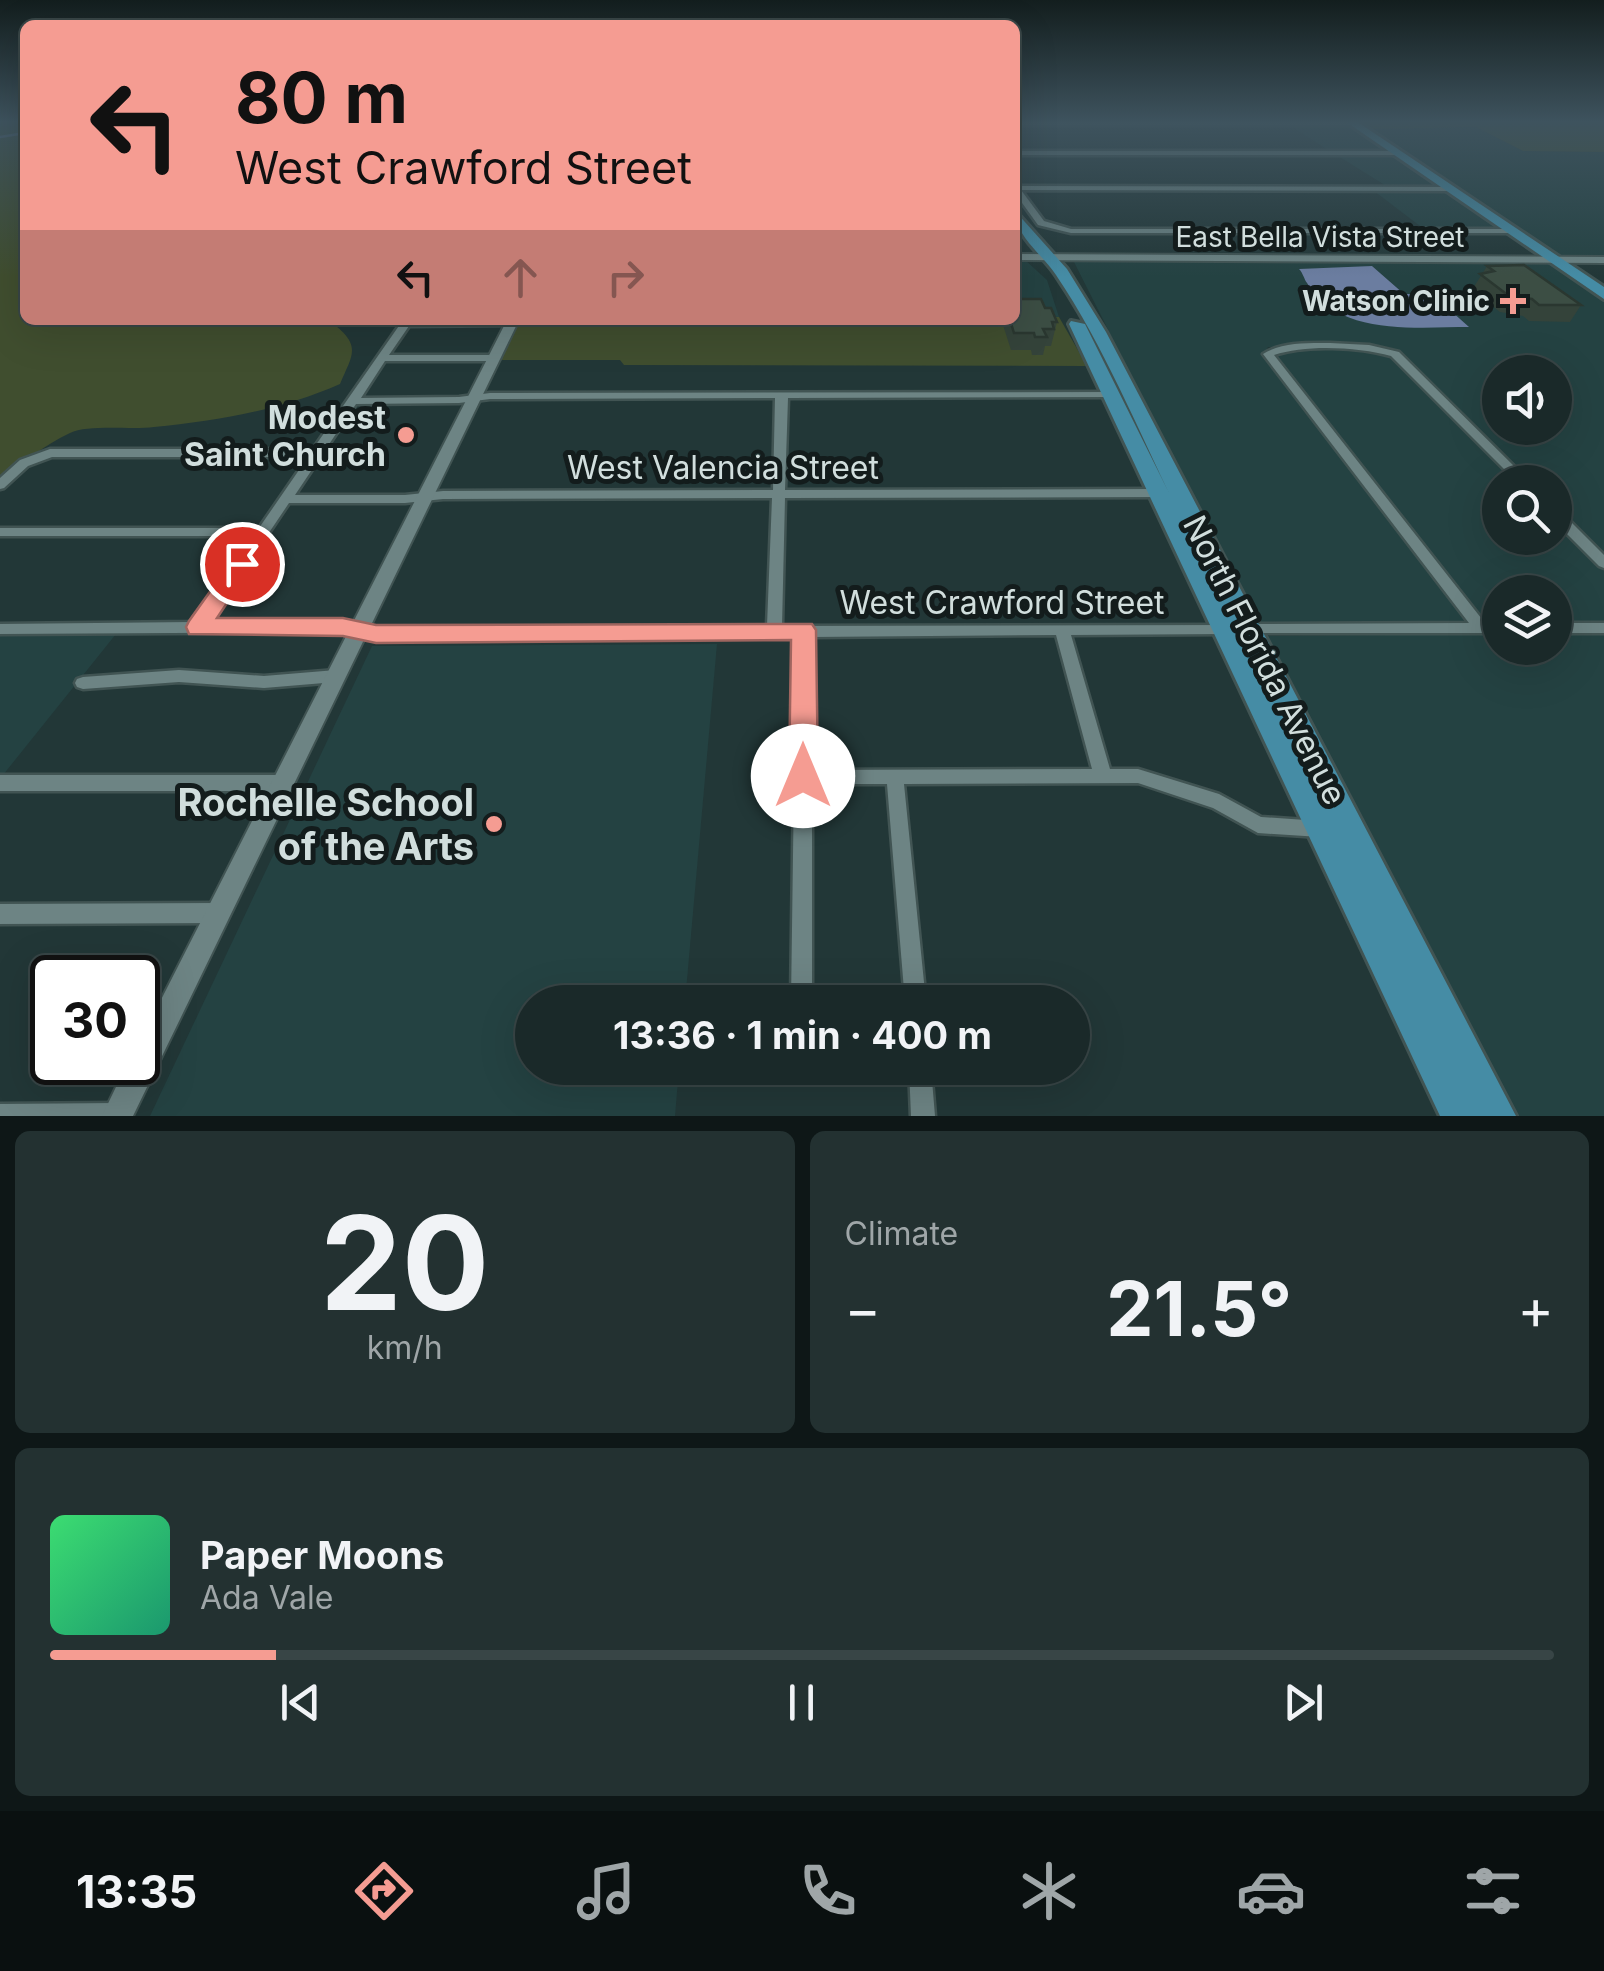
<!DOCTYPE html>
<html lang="en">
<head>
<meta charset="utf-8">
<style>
	:root { --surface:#1a2929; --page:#233131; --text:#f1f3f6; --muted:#9fa6a8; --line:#384546; --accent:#f59c92 }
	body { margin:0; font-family:Inter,sans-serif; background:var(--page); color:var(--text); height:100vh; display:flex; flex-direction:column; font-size:38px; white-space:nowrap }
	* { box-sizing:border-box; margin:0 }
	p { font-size:32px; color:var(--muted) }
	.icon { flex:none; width:55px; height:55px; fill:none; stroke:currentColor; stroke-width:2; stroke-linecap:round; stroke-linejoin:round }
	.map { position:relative; height:1116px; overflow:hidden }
	.side { display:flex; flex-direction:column; gap:15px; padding:15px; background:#0e1717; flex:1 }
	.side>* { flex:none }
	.banner { position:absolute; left:20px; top:20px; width:1000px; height:305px; border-radius:15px; box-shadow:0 10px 40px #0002,0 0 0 2px var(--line); background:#f59c92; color:#111; overflow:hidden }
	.fabs { position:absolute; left:1482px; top:355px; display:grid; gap:20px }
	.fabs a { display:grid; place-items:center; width:90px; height:90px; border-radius:50%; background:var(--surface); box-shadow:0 10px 40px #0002,0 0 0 2px var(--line); font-size:50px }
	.speed { position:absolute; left:30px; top:955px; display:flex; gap:20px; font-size:50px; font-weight:700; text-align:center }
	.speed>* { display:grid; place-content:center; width:130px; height:130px; border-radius:50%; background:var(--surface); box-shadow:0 10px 40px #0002,0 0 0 2px var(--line); line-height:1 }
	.speed .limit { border:5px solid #111; border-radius:15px; background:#fff; color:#111 }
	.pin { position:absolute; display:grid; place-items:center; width:85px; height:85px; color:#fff; margin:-42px; border:5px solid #fff; border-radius:50%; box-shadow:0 2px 10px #0007 }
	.me { position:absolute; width:110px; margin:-55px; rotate:0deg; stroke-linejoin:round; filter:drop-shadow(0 0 8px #0008) }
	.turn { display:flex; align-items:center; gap:35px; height:210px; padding:0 50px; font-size:45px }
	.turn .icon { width:130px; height:130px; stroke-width:2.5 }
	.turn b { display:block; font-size:70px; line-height:85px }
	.lanes { display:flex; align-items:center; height:95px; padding:0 50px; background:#0003; justify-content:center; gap:50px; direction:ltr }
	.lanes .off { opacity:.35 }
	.big { font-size:75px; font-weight:700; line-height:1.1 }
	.side .tile { flex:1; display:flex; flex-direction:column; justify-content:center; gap:15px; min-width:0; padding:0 35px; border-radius:15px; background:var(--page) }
	.side .dial { align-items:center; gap:0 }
	.dial b { font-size:130px; line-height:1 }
	.song { display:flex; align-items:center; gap:30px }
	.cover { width:120px; height:120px; border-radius:15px; background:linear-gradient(135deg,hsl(140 70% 55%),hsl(160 70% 35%)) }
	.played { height:10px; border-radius:5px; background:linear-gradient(90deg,var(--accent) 15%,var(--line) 15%) }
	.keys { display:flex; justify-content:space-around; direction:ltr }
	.heat { display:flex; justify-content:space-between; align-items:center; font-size:55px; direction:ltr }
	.side .tiles { flex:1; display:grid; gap:15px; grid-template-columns:1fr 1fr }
	.tile:last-child { grid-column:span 2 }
	.trip { position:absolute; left:515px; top:985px; width:575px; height:100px; border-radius:50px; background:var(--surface); box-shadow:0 10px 40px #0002,0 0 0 2px var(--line); font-weight:700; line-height:100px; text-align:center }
	.tabs { display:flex; height:160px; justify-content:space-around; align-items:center; background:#0a1010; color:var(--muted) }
	.tabs .icon { width:70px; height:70px }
	.tabs .on { color:var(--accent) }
	.tabs b { font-size:45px; color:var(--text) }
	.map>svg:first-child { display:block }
	.built { fill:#244242; fill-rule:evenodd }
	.green { fill:#404e2f }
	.water { fill:#6b7da0 }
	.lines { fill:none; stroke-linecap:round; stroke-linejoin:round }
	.stream { stroke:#6b7da0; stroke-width:2.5 }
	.minor-casing { stroke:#415453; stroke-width:5 }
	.tertiary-casing { stroke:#415453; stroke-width:4 }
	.primary-casing { stroke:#415453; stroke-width:6 }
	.minor { fill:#6d8484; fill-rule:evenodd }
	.tertiary { fill:#6d8484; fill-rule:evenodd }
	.primary { fill:#458ca5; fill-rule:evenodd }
	.wall { fill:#34433a }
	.building { fill:#3c4e44; stroke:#2a3730; stroke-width:2.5 }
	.route { fill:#f59c92; stroke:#9f655f; stroke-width:2.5 }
	.poi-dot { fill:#f59c92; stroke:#131c1c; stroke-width:4 }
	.labels { text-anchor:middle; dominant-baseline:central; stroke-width:10; stroke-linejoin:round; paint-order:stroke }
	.far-street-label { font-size:28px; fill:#d1dedd; stroke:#131c1c }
	.far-poi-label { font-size:28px; font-weight:bold; fill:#d1dedd; stroke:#131c1c; text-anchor:end }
	.poi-label { font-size:32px; font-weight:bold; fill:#d1dedd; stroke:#131c1c; text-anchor:end }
	.street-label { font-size:32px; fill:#d1dedd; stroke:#131c1c }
	.near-poi-label { font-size:38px; font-weight:bold; fill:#d1dedd; stroke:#131c1c; text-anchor:end }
</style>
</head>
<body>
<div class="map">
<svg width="1604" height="1116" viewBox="0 0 1604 1116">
	<rect width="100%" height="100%" fill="#223737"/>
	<!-- built -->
	<path class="built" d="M1288,124H1352L1392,152H1331Z
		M1476,127L1523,151L1604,152V257L1555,258L1366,129Z
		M1335,154H1396L1445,187H1388Z
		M1449,190L1505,229H1424L1374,191Z
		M1015,259H1024L1047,280L1059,317L1015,316Z
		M1074,262H1553L1604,297V557L1555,508V482H1530L1399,353L1365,344L1268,347L1263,357L1469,622L1256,623ZM1372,266L1404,294L1468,326L1396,327L1361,321L1307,284L1305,276ZM1500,372H1555V428H1500Z
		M1285,350H1370L1396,359L1517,482H1500V538H1555V521L1604,571V622H1555V592H1500V622H1484L1274,355Z
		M116,634L3,775H0V635Z
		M1500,634V648H1555V634H1604V1116H1508L1262,636Z
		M717,644L685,1002H532V1068H679L675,1116H150L372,646Z"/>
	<!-- green -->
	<path class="green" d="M0,121H25V320H352L336,326C362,347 351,357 340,384C281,410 217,421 154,427C132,430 88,424 70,433C44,445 24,463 0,478Z
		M1353,121H1604V152L1523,151L1476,127L1366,129Z
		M1015,316L1059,317L1087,366L624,365L620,360H499L518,320H1015Z"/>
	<!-- water -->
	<path class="water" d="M1372,266L1404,294H1432L1469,327C1418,327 1338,337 1307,283C1304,279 1303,273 1299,269Z"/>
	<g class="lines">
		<!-- stream -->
		<path class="stream" d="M0,137L25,133"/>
		<defs>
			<path id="minor" d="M1015,121H1354L1357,123L1354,125H1015Z
				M1015,151H1398L1401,153L1398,155H1015Z
				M1015,186L1451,187H1454V191L1021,190L1044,221L1071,229H1512L1516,231L1512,233H1071L1038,225L1015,193Z
				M403,320H515L517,322L512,325L409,326L389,355H495L500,358L495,361H385L361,398L459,397L490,393L1114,392V396L1110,397L788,398L785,490L1159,489L1165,493L1159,497L785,498L782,626L1230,625L1232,629L1230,633L1225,634L1071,635L1110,769H1138L1219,794L1261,817L1320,821L1326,823L1329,829L1326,835L1320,837L1258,833L1213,808L1138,783L904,784L926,1002H905L887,784H812V1002H791L796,637L376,640L343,632L0,634V624L193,622L253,536H0V528H259L308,457H52L28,466L4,488L0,489V478L20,460L50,449H313ZM775,398L773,490L443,491L405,495H295L356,404L459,403L490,399ZM772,498L767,626L376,628L343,622H209L289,503H405L443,499ZM1056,635L1092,769L812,770L811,637Z
				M1330,343L1369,345L1399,352L1530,482H1517L1391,356C1359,347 1306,344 1274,355L1485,623H1500V633H1243L1241,629L1243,625L1248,624L1469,623L1263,354C1282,342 1308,343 1330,343Z
				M1555,510L1560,511L1604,555V568L1599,566L1555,522Z
				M1555,623H1604V633H1555Z
				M179,670L264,676L336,670L342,672L344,676L342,680L336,682L264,688L179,682L83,689L77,687L75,683L77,679L83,677Z
				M0,775H283L289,778L292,783L289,788L283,791H0Z
				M218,903L225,906L228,913L225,920L218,923L0,924V904Z
				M909,1068H931L935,1116H911Z
				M117,1103L125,1107L128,1116H0V1104Z"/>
			<path id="tertiary" d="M1015,254L1604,257V263L1015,260Z
				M507,320H519L133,1116H102L128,1062H138V1045Z"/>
			<path id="primary" d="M1345,121H1356L1604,287V299Z
				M1015,211L1067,269L1106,332L1516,1116H1440L1069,324L1071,321L1085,324L1175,505C1137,428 1104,346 1056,275C1043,255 1015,236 1015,211Z"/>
		</defs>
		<!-- minor casing -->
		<use href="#minor" class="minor-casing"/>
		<!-- tertiary casing -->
		<use href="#tertiary" class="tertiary-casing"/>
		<!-- primary casing -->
		<use href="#primary" class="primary-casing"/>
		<!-- minor -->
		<use href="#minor" class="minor"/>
		<!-- tertiary -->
		<use href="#tertiary" class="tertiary"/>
		<!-- primary -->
		<use href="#primary" class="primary"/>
	</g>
	<!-- wall -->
	<path class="wall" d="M1487,266L1581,305L1570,322L1529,321L1523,316L1500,312L1472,290Z
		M1004,320L1057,322L1051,346H1045L1043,355H1032L1031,350H1011L1003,325Z"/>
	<!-- building -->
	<path class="building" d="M1524,265L1581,305H1539L1532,299L1509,296L1480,274L1494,271L1487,266Z
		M1015,299H1041L1045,308H1051L1057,322H1052L1054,329H1043L1047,337H1035L1034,333H1014L1010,320H1015Z"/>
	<!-- sky -->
	<linearGradient id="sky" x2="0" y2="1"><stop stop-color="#131e1e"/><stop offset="0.44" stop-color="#3e535e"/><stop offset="1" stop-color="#3e535e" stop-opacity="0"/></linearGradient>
	<rect width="1604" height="277" fill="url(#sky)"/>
	<!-- route -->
	<path class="route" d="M242,556L253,564L217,618H343L376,625L812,624L816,630L818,776L813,785L803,789L793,785L789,776L791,640L376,643L343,636L189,634L186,627L189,621L234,558Z"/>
	<!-- markers -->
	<g class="poi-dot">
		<path d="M1508 286h10v10h10v10h-10v10h-10v-10h-10v-10h10z"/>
		<circle cx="406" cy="435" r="10"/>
		<circle cx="494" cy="824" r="10"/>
	</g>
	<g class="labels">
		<!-- far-street labels -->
		<g class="far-street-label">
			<text x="1320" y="237">East Bella Vista Street</text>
		</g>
		<!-- far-poi labels -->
		<g class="far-poi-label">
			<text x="1490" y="301">Watson Clinic</text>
		</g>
		<!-- poi labels -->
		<g class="poi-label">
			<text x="386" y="417">Modest<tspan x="386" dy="37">Saint Church</tspan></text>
		</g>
		<!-- street labels -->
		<g class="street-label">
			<text x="723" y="467">West Valencia Street</text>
			<text x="1002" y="602">West Crawford Street</text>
			<text transform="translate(1265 660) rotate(63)">North Florida Avenue</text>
		</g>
		<!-- near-poi labels -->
		<g class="near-poi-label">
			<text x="474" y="802">Rochelle School<tspan x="474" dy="44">of the Arts</tspan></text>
		</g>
	</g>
</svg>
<div class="fabs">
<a><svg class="icon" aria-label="sound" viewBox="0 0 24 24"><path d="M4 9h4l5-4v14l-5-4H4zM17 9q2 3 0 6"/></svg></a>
<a><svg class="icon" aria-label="search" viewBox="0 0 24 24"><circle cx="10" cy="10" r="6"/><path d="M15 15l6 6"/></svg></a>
<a><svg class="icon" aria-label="layers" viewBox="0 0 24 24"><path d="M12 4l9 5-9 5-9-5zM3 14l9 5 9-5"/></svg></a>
</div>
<div class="speed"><div class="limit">30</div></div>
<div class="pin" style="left:242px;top:564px;background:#d93025"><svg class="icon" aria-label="arrive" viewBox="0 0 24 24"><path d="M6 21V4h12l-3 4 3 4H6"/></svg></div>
<svg class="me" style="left:803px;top:776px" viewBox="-20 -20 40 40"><circle r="19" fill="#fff"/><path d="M0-13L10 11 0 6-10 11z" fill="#f59c92"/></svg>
<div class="trip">13:36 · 1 min · 400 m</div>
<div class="banner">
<div class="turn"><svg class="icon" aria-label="left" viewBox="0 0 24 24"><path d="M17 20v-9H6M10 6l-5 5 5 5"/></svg><div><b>80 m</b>West Crawford Street</div></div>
<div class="lanes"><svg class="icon" aria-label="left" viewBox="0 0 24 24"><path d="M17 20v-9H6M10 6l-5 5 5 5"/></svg><svg class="icon off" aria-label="ahead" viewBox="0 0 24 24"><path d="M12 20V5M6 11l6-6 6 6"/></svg><svg class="icon off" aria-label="right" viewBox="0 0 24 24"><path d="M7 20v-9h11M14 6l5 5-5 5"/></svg></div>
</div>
</div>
<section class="side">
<div class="tiles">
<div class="tile dial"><b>20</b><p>km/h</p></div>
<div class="tile"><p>Climate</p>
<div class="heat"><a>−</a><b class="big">21.5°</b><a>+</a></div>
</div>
<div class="tile">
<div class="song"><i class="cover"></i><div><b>Paper Moons</b><p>Ada Vale</p></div></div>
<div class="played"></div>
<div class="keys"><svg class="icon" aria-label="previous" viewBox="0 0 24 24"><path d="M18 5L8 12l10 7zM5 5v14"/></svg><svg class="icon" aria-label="pause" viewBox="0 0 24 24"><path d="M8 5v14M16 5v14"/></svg><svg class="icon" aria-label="next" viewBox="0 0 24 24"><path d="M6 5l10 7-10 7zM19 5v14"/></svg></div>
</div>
</div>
</section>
<nav class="tabs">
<b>13:35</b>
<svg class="icon on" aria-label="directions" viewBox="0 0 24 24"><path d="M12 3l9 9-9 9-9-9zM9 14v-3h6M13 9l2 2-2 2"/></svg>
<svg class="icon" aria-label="music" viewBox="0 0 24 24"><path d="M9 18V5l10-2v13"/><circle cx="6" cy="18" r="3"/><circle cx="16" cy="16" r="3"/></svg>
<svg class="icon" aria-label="phone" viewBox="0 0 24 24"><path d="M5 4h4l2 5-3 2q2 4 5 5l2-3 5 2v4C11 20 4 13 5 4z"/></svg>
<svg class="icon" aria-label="climate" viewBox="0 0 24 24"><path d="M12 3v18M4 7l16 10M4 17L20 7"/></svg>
<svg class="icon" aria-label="car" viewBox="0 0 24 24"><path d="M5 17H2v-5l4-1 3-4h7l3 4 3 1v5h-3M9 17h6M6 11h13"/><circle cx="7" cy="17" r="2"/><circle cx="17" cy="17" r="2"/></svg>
<svg class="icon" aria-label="filters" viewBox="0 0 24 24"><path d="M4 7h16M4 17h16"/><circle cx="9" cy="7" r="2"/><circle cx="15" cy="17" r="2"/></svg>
</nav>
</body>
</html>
